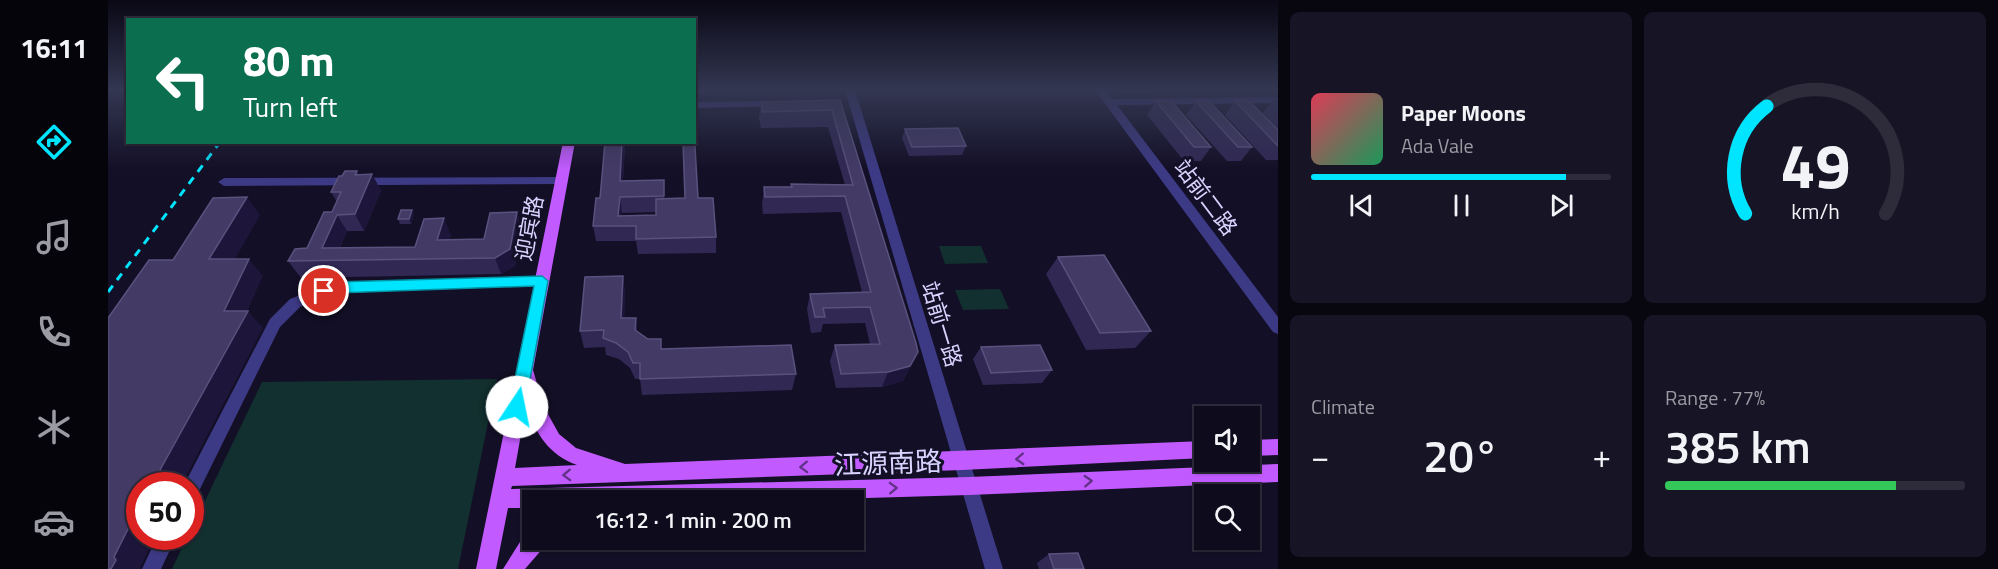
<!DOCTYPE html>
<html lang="en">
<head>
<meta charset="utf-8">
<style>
	:root { --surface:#0e0b1c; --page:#171425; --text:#f1f3f6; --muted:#9b9ba3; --line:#2e2b3b; --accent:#00e5ff }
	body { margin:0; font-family:"Titillium Web","Noto Sans SC",sans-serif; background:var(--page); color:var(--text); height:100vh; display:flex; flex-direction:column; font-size:22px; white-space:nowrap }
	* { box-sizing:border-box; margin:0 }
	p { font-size:20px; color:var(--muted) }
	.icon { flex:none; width:33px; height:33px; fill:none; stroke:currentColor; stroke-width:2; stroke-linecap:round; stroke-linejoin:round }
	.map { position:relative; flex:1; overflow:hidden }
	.details { display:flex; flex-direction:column; gap:12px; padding:12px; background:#08060f; width:720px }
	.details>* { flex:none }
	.hud { position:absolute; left:18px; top:18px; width:570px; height:126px; border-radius:0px; box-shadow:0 2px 4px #0004,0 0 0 2px var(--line); background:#0b6e4f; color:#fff; overflow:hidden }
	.buttons { position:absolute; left:1086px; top:406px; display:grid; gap:12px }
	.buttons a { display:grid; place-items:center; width:66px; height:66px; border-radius:0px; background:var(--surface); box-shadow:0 2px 4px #0004,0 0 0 2px var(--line); font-size:30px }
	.speed { position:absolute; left:18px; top:472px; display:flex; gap:12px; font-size:30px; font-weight:700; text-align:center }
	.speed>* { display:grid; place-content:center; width:78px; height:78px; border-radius:50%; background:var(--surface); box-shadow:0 2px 4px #0004,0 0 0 2px var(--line); line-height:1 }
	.speed .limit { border:9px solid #d22; background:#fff; color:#111 }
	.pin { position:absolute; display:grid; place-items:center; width:51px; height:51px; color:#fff; margin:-26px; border:3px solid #fff; border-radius:50%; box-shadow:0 2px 6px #0007 }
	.me { position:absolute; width:66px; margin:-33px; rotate:11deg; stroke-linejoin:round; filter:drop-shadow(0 0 4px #0008) }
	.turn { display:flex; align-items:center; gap:21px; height:126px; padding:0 18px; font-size:27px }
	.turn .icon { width:78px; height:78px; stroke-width:2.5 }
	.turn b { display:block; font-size:42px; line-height:51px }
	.big { font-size:45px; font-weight:600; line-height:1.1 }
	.details .card { flex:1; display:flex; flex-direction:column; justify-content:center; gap:9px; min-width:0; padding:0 21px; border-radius:9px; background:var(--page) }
	.details .dial { align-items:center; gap:0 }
	.dial svg { height:156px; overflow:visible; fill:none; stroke:var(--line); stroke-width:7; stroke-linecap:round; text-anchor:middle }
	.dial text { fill:var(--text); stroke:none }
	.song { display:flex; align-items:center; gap:18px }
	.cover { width:72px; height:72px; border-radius:9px; background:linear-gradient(135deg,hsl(350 70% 55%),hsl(150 70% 35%)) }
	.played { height:6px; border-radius:3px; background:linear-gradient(90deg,var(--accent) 85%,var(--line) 85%) }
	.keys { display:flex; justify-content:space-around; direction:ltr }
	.heat { display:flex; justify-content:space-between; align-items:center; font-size:33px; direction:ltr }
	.charge { height:9px; border-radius:4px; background:linear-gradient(90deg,#34c759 77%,var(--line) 0) }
	.details .tiles { flex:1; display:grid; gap:12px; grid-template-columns:repeat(2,1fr) }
	.trip { position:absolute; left:414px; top:490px; width:342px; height:60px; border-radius:0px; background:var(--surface); box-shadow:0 2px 4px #0004,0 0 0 2px var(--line); font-weight:600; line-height:60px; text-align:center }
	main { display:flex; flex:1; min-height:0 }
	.menu { display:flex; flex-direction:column; width:108px; justify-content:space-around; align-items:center; background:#06040b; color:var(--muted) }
	.menu .icon { width:42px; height:42px }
	.menu .current { color:var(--accent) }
	.menu b { font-size:27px; color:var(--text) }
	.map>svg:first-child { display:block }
	.green { fill:#12302f }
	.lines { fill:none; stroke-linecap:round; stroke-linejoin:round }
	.minor { fill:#3d3a85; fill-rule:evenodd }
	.major { fill:#c25bff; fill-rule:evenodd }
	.rail { stroke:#00e5ff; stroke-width:3; stroke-dasharray:8 7; stroke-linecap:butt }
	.wall { fill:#312854; fill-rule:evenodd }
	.shaded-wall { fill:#1d163a }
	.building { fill:#433a66; stroke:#5a527e; stroke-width:1.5 }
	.oneway { stroke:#623188 }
	.route { fill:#00e5ff; stroke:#0095a6; stroke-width:1.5 }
	.labels { text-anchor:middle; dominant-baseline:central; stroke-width:6; stroke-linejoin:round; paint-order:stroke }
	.street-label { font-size:22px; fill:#d9d4ff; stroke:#130f26 }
	.near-street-label { font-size:27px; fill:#d9d4ff; stroke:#130f26 }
</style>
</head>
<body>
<main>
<nav class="menu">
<b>16:11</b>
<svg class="icon current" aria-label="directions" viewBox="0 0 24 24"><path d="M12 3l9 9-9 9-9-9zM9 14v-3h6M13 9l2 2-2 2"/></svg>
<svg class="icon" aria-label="music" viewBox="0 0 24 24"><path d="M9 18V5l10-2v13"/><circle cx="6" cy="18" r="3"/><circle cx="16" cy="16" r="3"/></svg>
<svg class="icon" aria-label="phone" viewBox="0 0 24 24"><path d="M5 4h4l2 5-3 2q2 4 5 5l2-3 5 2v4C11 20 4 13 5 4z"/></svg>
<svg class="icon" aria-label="climate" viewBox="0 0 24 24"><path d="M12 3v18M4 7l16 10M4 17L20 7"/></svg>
<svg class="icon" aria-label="car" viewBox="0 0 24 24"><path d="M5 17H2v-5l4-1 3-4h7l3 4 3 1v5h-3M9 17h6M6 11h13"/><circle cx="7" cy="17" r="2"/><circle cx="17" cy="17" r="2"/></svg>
</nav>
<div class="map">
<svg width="1170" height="569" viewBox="0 0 1170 569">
	<rect width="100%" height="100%" fill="#130f26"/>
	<!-- green -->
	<path class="green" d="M831,246H873L880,263L837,264Z
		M892,289L901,309L855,310L847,290Z
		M389,379L350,569H64L79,537H82L83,530L154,382Z"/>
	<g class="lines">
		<!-- minor -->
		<path class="minor" d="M737,90H747L895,569H877Z
			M987,90H998L1004,99L1170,97V103L1009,105L1170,317V334L1165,332Z
			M669,101L674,104L673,106L586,108V102Z
			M453,177L457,178L459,181L457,184L116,186L110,182L116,178Z
			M434,276L441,281L434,286L228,292L192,307L172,327L88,497L82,499V486L76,485L162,319L182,299L227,282Z
			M49,537H68L53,569H34Z"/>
		<!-- major -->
		<path class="major" d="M455,142H467L425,370L436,407L451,434L468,448L517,464L1096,441V458L854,470L404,486L403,489L861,477L1170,464V482L861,495L656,501H424V508H400L388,569H368ZM418,406C428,434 441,455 469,465L407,468Z
			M1170,439V455L1142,456V440Z
			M424,532V540H439L436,547L417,569H395L412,542Z"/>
		<!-- rail -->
		<path class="rail" d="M0,292L112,142"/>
	</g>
	<!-- wall -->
	<path class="wall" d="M586,90H596V95H586Z
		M1014,90H1098L1016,92Z
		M732,100L802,367L795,381L774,387L728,388L722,361L727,345L762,344L757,323L715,324L713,332L703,333L699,309L702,294L754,292L733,212L655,214L654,204L656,187H683V184L737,185L720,127L653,128L651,118L653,102Z
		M1165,100L1170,101V160H1158L1117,115L1127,101L1154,114Z
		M1048,101L1103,147L1093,161H1076L1039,115Z
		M1088,101L1144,147L1133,161H1119L1078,115Z
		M797,129L858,146L854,155L801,156L794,138Z
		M517,142L515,181L556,180V199L590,198L608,237V253L530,254L528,241H488L485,226L492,198ZM548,212V215L513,216L514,213Z
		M249,171L251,175L264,174L273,191L256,231H239L232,248L307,247L343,235L341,240L376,239L409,212L414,229L407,266L393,274L193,278L180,261L199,248L224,212L229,202L223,192L234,176Z
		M306,214L303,224H292L290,219Z
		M950,257L1043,331L1027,348L978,350L938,274Z
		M515,276L517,294L516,318H528L529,331L554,349L688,374L684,390L534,395L532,379H527L522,368L511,359L498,355L497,347L476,348L472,331Z
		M873,347L944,370L934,383L875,385L865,359Z
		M941,554L976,569H931L929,563Z"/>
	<!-- shaded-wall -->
	<path class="shaded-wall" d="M514,142H517L514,197L512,181Z
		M264,174L273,191L256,231L247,214Z
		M139,197L152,215L117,277L101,259Z
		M512,197L514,213L513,226L510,216Z
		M304,210L306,214L303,224L301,219Z
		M409,212L414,229L407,266L393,274L387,258Z
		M229,215L239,231L227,260L214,248Z
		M336,218L343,235L337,257L329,240Z
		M141,259L155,276L138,314L140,311L155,328L74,484L76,486H48L52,470L116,311Z
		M515,276L517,294L516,335L513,318Z
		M810,352L795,381L774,387L780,372Z
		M32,517V537H47L32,568L33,569H3L6,557L23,523Z"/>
	<!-- building -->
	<path class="building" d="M732,100L808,343L810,352L802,366L780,372L733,374L727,345L772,344L762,307L715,308L717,317H707L702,294L763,292L737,196L657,197L656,187H684L683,184L745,185L724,110L655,112L653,102Z
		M1048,101H1063L1103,147H1086Z
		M1088,101H1101L1144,147H1130Z
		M1127,101H1141L1170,130V146Z
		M850,128L858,146L804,147L797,129Z
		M586,130L590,198H605L608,237L528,239V226H485L488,198H492L497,142H514L512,181L556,180V196L512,197L510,216L548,215V199L577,198L575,142H586Z
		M237,171H249L247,175L264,174L247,214L229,215L214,248L307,247L316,219L336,218L329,240L376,239L382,213L409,212L402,249L387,258L180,261L187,249L199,248L216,212H224L233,192H223L231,176H234Z
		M139,197L101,259H141L116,311H140L52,470L55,473L48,486H32V517L29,522L23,523L6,557L8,560L3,569H0V318L41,260H65L105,198Z
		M293,210H304L301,219H290Z
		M996,255L1043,331L992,333L950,257Z
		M515,276L513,318H528L527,330L540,339H553V349L683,345L688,374L532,379V363H525L520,352L508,343L495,338L496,330L472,331L477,277Z
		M932,345L944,370L883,373L873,347Z
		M970,553L976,569H946L941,554Z"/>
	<!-- one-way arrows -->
	<defs><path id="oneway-chevron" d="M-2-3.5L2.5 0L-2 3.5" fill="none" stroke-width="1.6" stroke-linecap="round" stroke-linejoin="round" transform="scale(1.5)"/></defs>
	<g class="oneway">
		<use href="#oneway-chevron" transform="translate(912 459) rotate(177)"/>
		<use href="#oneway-chevron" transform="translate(696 467) rotate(178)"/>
		<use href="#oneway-chevron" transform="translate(459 475) rotate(178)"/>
		<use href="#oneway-chevron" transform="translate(980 481) rotate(-3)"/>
		<use href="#oneway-chevron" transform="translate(785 488) rotate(-2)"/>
	</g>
	<!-- sky -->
	<linearGradient id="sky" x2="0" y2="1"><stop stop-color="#0a0815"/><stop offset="0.53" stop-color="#333752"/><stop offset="1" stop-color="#333752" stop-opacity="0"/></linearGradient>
	<rect width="1170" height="170" fill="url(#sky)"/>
	<!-- route -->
	<path class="route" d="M434,276L440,281L417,407L414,412L409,414L403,412L401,407L426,286L228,293L216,296L209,291L211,287L228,282Z"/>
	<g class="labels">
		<!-- street labels -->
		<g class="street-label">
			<text transform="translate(1098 197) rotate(53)">站前二路</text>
			<text transform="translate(421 228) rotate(-79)">迎宾路</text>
			<text transform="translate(834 324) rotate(73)">站前一路</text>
		</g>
		<!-- near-street labels -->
		<g class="near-street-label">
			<text transform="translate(780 462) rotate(-2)">江源南路</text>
		</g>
	</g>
</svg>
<div class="buttons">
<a><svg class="icon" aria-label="sound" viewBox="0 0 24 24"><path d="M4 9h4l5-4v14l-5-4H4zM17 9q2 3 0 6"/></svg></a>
<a><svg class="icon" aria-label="search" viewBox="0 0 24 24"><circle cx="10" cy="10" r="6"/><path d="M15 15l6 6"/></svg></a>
</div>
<div class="speed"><div class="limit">50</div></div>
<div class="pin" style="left:216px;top:291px;background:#d93025"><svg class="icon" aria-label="arrive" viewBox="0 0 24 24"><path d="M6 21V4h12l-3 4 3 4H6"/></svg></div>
<svg class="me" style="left:409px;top:407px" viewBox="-20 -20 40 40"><circle r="19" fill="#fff"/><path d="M0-13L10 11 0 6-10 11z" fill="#00e5ff"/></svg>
<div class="trip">16:12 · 1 min · 200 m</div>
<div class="hud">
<div class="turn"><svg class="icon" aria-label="left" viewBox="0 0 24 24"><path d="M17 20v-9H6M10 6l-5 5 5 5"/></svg><div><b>80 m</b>Turn left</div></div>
</div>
</div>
<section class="details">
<div class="tiles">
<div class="card">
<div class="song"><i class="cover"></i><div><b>Paper Moons</b><p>Ada Vale</p></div></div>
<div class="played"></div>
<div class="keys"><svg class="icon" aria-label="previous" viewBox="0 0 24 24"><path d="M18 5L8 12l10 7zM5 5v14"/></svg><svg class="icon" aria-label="pause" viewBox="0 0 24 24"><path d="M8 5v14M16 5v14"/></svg><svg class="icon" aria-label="next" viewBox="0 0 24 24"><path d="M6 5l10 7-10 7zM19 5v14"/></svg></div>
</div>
<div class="card dial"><svg viewBox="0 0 100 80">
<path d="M14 69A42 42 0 1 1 86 69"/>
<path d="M14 69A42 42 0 0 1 25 14" stroke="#00e5ff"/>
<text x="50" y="56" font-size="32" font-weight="700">49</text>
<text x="50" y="72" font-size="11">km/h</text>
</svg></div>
<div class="card"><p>Climate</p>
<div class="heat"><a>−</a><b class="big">20°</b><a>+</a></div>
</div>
<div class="card"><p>Range · 77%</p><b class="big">385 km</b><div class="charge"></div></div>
</div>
</section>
</main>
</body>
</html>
